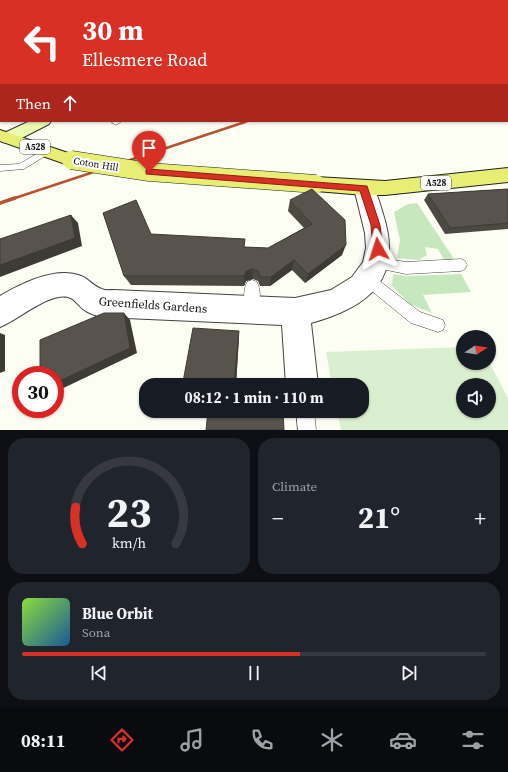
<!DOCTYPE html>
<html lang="en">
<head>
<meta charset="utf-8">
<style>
	:root { --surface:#171b24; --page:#20242c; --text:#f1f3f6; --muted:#9ea1a6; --line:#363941; --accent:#d93025 }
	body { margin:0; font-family:"Source Serif 4",serif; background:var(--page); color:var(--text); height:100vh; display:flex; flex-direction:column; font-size:15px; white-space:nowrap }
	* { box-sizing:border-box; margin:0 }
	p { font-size:13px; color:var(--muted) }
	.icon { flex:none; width:22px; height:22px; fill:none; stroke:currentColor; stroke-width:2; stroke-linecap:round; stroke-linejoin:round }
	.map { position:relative; height:430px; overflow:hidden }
	.sheet { display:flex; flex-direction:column; gap:8px; padding:8px; background:#0d0f14; flex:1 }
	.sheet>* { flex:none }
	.hud { position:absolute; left:0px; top:0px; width:508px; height:122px; box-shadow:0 1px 3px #0004; background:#d93025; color:#fff; overflow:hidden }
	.needle { width:26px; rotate:78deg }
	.tools { position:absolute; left:456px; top:330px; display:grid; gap:8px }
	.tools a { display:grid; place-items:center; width:40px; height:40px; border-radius:50%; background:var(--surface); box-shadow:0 1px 3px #0004; font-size:20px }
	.speed { position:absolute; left:12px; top:366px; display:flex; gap:8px; font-size:20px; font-weight:700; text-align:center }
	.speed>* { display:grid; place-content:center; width:52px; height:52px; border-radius:50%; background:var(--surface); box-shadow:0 1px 3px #0004; line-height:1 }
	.speed .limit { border:6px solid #d22; background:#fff; color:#111 }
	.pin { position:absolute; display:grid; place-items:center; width:34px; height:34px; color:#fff; margin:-41px -17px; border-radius:50% 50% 50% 0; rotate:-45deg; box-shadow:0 0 4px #0007 }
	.pin .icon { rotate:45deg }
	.me { position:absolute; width:44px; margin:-22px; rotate:354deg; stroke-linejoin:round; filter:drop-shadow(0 0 3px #0008) }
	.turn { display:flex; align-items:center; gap:14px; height:84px; padding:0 16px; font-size:18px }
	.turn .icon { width:52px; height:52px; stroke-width:2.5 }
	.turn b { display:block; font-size:28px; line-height:34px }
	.then { display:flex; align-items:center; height:38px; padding:0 16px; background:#0003; gap:8px; font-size:15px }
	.big { font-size:30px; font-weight:700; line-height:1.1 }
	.sheet .widget { flex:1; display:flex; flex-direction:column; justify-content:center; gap:6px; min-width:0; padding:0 14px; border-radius:16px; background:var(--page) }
	.sheet .dial { align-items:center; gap:0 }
	.dial svg { height:104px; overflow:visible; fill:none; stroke:var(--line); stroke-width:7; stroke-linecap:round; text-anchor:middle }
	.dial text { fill:var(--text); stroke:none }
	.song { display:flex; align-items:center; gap:12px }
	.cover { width:48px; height:48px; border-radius:6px; background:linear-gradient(135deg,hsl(90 70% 55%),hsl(210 70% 35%)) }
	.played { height:4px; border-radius:2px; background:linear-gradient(90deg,var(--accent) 60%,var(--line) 60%) }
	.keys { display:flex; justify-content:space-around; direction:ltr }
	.heat { display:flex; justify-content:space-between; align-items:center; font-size:22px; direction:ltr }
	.sheet .tiles { flex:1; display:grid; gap:8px; grid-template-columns:1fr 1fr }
	.widget:last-child { grid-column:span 2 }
	.trip { position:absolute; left:139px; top:378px; width:230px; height:40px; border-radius:16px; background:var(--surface); box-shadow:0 1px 3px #0004; font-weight:700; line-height:40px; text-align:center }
	.dock { display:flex; height:64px; justify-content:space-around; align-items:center; background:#090b0e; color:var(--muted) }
	.dock .icon { width:28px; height:28px }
	.dock .current { color:var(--accent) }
	.dock b { font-size:18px; color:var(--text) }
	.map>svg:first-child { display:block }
	.green { fill:#c7e7be }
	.pitch { fill:#daefcf; fill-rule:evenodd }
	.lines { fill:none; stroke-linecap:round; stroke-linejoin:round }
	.lane-casing { stroke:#434343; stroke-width:1 }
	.street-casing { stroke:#434343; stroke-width:2 }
	.secondary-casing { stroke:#323232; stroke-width:2 }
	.primary-casing { stroke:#212121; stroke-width:2 }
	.lane { fill:#fff; fill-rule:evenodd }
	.street { fill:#fff; fill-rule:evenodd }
	.secondary { fill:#ecf9b3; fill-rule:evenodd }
	.primary { fill:#e7ee73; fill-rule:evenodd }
	.rail-far2 { stroke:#b65331; stroke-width:2 }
	.rail-far1 { stroke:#b65331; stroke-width:2.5 }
	.rail { stroke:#b65331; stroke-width:3.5 }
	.primary-bridge-casing { stroke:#212121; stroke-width:19; stroke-linecap:butt }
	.primary-bridge { stroke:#e7ee73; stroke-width:18 }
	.wall { fill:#4c4842 }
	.shaded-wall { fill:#3e3b36 }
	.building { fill:#58544d; stroke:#3e3b36 }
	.route { fill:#d93025; stroke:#8d1f18 }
	.labels { text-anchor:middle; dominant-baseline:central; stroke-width:4; stroke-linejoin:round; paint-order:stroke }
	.shield { fill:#fff; stroke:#585858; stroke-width:1 }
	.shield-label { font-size:9px; font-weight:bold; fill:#101010 }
	.street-label { font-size:10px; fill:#101010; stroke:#fff }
	.near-street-label { font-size:12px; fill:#101010; stroke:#fff }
</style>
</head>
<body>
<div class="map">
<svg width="508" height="430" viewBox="0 0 508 430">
	<rect width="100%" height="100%" fill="#fdfef3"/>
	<!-- green -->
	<path class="green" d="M417,203L454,259L449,261L443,258L438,249L425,247L427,255L419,260L397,258L400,240L394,212L408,204Z
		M393,274L406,276L461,274L471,292L423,295L432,313L410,304L392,286Z"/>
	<!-- pitch -->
	<path class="pitch" d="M463,347V363H489V362L508,398V430H341L337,411H362V385H332L326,352ZM463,385H489V411H463Z"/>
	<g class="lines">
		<defs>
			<path id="lane" d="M114,121H122L116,125L112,123Z
				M47,148L51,151L50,153L24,169L0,171V165L19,164Z
				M376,257L406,262L461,259L465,261L467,265L465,269L461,271L406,274L372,267L370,263L372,259Z
				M368,274L373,276L420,312L443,320L445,325L443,330L438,332L411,323L363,284L361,280L363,276Z
				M252,280L257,282C261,290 261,306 257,315L252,317L247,315C243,306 243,290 247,282Z
				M296,411H314L316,430H298Z"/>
			<path id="street" d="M507,106H508V116H507Z
				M364,181L371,183C377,192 380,204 383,214C404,279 369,307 311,323L318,385H286L282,325L103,317C96,316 88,313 83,309C78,305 74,298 68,297C48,293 18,320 0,327V296C22,283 56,266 81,276C89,279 94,287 102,289C105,291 110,290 114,290L295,298L331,290L352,277L363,262L366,248L365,233L354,188L357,183Z"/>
			<path id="secondary" d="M30,121H51L49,124L14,142L8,143L2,142L0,139L2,134Z"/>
			<path id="primary" d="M0,130L77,156L80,160L77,164L71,166L0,141Z
				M508,168V182L385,195H364L316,191L309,189L306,184L309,179L316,177L385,181Z"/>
		</defs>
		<!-- lane casing -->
		<use href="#lane" class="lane-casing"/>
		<!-- street casing -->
		<use href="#street" class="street-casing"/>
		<!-- secondary casing -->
		<use href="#secondary" class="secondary-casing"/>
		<!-- primary casing -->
		<use href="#primary" class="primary-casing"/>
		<!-- lane -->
		<use href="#lane" class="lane"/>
		<!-- street -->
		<use href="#street" class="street"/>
		<!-- secondary -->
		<use href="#secondary" class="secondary"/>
		<!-- primary -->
		<use href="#primary" class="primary"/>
		<!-- rail-far2 -->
		<path class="rail-far2" d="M242,123L248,121"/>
		<!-- rail-far1 -->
		<path class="rail-far1" d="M12,199L245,122"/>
		<!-- rail -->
		<path class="rail" d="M0,203L15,198"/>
		<defs>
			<path id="primary-bridge" d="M71,160L149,172L316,184"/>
		</defs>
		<!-- primary-bridge casing -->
		<use href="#primary-bridge" class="primary-bridge-casing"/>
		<!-- primary-bridge -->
		<use href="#primary-bridge" class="primary-bridge"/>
	</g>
	<!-- wall -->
	<path class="wall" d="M507,70H508V94L507,93Z
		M508,189V229L445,234L424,200L428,194Z
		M290,200L342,255L305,283L292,270L270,286H260L258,281L253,279L246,281L244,286L131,285L124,276L151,234L246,247L268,248L304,228L288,211Z
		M239,336L236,385H186L183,382Z"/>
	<!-- shaded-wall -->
	<path class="shaded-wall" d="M71,215L78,223L82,246L0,277V265Z
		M346,245L342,255L305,283L308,274Z
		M294,260L292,270L270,286L271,277Z
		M252,269L253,279L246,281L244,286V276L246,271Z
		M124,313L130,320L137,353L55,392V383Z
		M239,331V336L236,385H234Z
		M0,333L5,335V371L0,373Z"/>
	<!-- building -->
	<path class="building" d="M507,70H508V81H507Z
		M312,189L345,220L346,245L308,274L294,260L271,277H260L258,271L252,269L246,271L244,276H124L103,213L136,200L151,234L245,239L244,247L268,248L312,224L290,200Z
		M508,189V223L450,228L428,194Z
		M71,215L75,238L0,265V239Z
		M104,313H124L130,348L55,383V375H40V340Z
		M193,328L239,331L234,385H211V384L183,382Z
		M208,411H283L284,430H206Z"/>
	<!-- sky -->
	<linearGradient id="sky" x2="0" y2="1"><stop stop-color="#96beec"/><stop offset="0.52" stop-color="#fefffa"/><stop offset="1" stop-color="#fefffa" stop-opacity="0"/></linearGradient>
	<rect width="508" height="125" fill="url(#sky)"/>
	<!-- route -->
	<path class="route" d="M149,169L367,186L380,225L383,249L381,252L378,253L374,252L373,249L371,225L360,191L146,174V170Z"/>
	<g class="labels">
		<!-- shield labels -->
		<g class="shield">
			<rect x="20" y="140" width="30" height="14" rx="3"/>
			<rect x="421" y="176" width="30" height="14" rx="3"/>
		</g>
		<g class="shield-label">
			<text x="35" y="147">A528</text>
			<text x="436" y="183">A528</text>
		</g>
		<!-- street labels -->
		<g class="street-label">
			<text transform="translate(96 164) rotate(9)">Coton Hill</text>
		</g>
		<!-- near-street labels -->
		<g class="near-street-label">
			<text transform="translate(153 305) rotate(4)">Greenfields Gardens</text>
		</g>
	</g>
</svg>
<div class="tools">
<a><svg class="needle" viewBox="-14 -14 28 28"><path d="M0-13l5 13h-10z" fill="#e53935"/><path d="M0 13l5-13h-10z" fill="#9ea1a6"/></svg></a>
<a><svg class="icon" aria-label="sound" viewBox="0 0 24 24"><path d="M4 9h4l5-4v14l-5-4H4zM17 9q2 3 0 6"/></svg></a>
</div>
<div class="speed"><div class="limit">30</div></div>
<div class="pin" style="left:149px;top:172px;background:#d93025"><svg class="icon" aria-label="arrive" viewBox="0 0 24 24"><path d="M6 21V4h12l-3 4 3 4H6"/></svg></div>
<svg class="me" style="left:378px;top:249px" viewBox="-20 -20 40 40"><path d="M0-17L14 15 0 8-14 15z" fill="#d93025" stroke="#fff" stroke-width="4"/></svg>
<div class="trip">08:12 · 1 min · 110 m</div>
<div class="hud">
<div class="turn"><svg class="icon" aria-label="left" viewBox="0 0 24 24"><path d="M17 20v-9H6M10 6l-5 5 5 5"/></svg><div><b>30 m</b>Ellesmere Road</div></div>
<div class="then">Then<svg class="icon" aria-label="ahead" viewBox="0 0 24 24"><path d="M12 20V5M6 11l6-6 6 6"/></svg></div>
</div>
</div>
<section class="sheet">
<div class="tiles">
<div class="widget dial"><svg viewBox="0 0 100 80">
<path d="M14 69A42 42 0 1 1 86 69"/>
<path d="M14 69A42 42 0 0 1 9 41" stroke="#d93025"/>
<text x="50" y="56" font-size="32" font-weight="700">23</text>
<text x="50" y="72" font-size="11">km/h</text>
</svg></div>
<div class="widget"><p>Climate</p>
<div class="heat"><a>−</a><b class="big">21°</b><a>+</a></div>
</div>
<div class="widget">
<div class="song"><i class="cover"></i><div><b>Blue Orbit</b><p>Sona</p></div></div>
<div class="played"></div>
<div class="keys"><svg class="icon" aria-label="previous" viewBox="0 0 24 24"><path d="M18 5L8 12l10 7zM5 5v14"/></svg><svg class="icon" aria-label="pause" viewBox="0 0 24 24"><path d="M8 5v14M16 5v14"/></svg><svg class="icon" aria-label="next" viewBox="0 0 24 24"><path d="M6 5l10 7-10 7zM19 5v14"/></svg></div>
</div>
</div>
</section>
<nav class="dock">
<b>08:11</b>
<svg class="icon current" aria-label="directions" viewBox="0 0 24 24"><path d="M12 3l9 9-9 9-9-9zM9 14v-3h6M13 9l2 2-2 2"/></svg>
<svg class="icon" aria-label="music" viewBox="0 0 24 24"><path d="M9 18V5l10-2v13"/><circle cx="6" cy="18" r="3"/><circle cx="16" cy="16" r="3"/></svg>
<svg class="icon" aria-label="phone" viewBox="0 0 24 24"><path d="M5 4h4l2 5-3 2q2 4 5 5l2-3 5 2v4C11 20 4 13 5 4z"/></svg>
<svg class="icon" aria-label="climate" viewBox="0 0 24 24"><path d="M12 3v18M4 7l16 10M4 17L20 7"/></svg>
<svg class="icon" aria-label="car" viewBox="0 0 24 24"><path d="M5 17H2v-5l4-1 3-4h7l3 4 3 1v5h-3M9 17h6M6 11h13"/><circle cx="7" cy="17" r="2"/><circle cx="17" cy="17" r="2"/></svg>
<svg class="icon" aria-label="filters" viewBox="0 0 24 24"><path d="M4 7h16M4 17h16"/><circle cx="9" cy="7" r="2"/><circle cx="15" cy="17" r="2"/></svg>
</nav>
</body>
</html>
